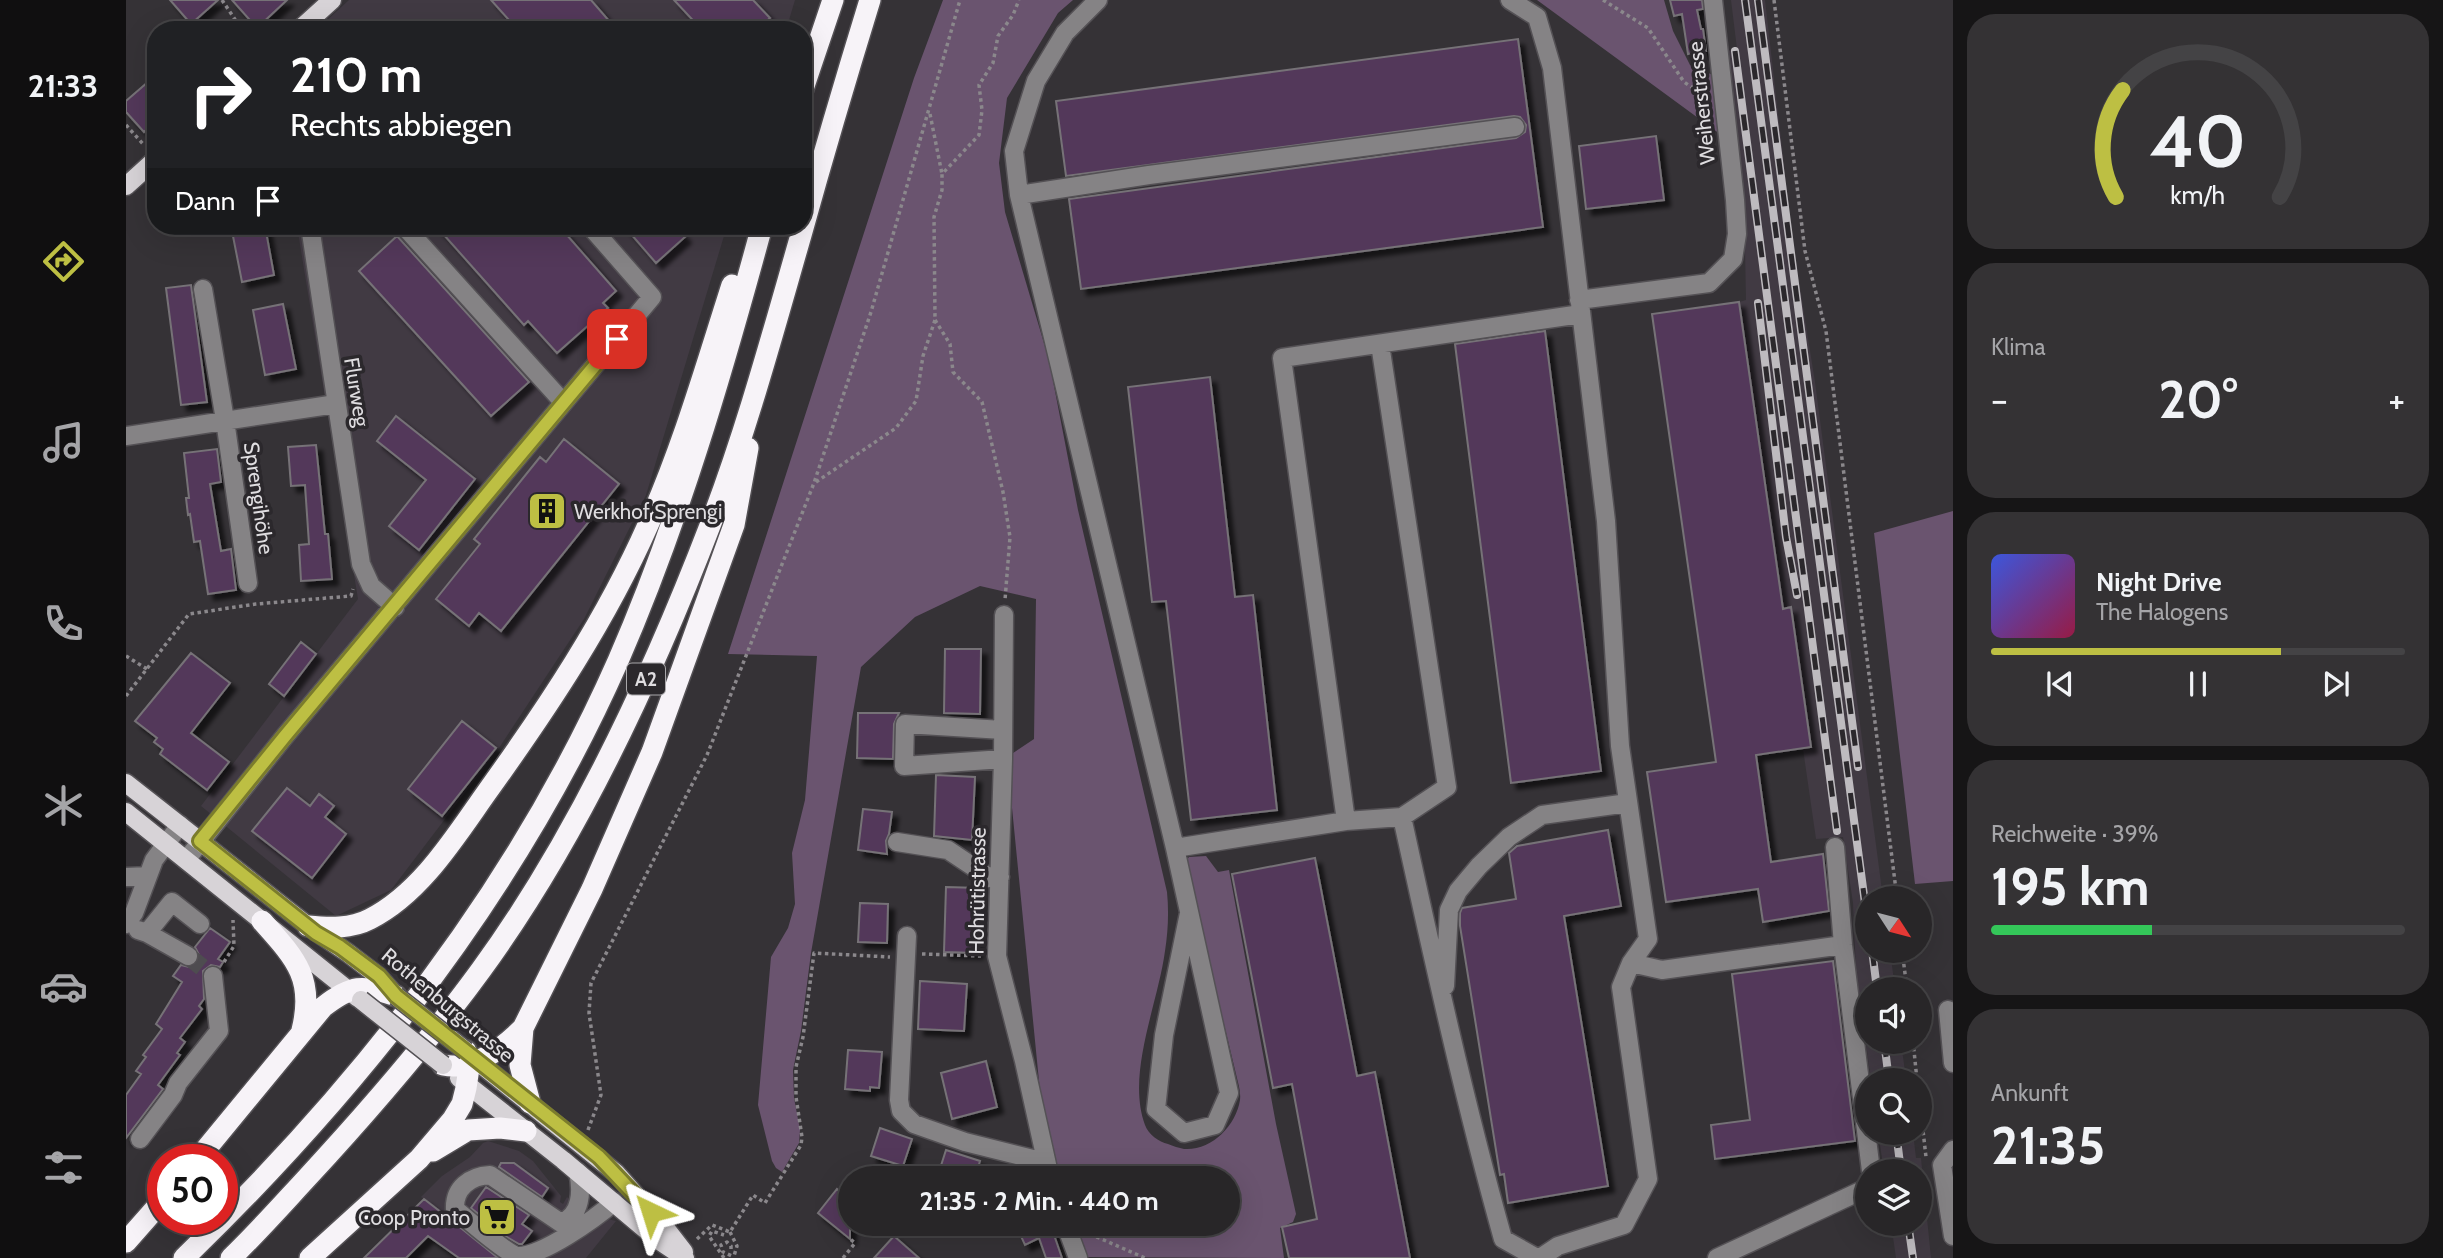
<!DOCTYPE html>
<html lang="de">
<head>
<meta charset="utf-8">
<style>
	:root { --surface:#282628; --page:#343234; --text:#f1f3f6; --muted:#a5a5a8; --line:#444345; --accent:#bdbf43 }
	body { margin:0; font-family:Cabin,sans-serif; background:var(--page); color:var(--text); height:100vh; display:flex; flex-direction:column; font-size:26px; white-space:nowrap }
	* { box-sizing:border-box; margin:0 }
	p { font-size:23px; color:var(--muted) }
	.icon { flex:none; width:38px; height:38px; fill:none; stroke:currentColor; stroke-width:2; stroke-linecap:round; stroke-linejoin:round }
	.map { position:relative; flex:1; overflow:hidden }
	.panel { display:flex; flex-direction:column; gap:14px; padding:14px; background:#161516; width:490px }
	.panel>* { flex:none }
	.guide { position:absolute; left:21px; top:21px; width:665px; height:214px; border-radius:28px; box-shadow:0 7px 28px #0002,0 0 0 2px var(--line); background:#202124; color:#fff; overflow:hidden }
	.needle { width:46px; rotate:126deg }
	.controls { position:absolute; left:1729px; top:886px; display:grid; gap:14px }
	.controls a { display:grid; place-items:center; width:77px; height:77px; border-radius:50%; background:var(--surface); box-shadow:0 7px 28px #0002,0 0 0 2px var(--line); font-size:35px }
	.speed { position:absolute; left:21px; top:1144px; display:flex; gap:14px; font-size:35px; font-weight:700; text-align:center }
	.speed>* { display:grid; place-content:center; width:91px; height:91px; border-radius:50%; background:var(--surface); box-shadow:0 7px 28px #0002,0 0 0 2px var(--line); line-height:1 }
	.speed .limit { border:10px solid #d22; background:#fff; color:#111 }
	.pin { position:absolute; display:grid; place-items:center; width:60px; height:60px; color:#fff; margin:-30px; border-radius:14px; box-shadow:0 4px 10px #0006 }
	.me { position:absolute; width:77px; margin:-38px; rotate:319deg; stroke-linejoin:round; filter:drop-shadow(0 0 5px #0008) }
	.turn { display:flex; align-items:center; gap:24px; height:147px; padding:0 28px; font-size:32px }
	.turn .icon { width:91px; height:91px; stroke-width:2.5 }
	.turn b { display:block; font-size:49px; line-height:60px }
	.then { display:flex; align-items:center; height:66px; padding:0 28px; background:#0003; gap:14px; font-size:26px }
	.big { font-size:52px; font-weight:800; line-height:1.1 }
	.panel .tile { flex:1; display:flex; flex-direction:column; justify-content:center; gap:10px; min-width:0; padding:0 24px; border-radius:28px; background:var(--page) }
	.panel .dial { align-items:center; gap:0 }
	.dial svg { height:182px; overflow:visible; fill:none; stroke:var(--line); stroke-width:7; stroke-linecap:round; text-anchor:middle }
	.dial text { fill:var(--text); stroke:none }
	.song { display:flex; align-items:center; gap:21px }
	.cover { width:84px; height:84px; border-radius:10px; background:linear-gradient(135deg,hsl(230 70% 55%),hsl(340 70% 35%)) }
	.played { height:7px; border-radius:4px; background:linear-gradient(90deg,var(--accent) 70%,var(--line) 70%) }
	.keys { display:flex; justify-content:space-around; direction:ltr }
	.heat { display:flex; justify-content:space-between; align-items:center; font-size:38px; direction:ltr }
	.charge { height:10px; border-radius:5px; background:linear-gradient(90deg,#34c759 39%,var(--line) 0) }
	.trip { position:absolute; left:712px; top:1166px; width:402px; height:70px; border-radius:35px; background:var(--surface); box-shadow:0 7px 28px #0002,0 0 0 2px var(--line); font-weight:800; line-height:70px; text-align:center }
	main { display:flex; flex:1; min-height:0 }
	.menu { display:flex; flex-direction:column; width:126px; justify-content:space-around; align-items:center; background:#100f10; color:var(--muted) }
	.menu .icon { width:49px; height:49px }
	.menu .current { color:var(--accent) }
	.menu b { font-size:32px; color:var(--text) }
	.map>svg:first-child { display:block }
	.built { fill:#413a43 }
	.green { fill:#6a546f }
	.building { fill:#53385a; stroke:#767277; stroke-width:2; filter:url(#shadow) }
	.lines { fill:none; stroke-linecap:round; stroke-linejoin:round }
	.minor-tunnel { stroke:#4e4c50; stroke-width:18; stroke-dasharray:18 9; stroke-linecap:butt }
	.minor-casing { stroke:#545155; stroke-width:21 }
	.major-casing { stroke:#545155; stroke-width:21 }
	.highway-casing { stroke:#545155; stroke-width:24 }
	.path { stroke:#8b888c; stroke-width:3.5; stroke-dasharray:3.5 3.5; stroke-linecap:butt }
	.minor { stroke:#858385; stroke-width:18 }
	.major { stroke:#d7d3d7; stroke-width:18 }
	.highway { stroke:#f7f3f8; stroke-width:21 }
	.rail-casing { stroke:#bebbbf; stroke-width:8 }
	.rail { stroke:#2b282c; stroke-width:5; stroke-dasharray:16; stroke-linecap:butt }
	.major-bridge-casing { stroke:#545155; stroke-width:21; stroke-linecap:butt }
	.major-bridge { stroke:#d7d3d7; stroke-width:18 }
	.route-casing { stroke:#7b7c2c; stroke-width:18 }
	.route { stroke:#bdbf43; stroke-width:12 }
	.labels { text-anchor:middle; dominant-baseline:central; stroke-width:7; stroke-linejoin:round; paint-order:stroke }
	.shield { fill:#2b282c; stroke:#a9a7aa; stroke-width:2 }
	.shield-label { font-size:19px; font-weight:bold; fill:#dfdde0 }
	.street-label { font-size:21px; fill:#dfdde0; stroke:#2b282c }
	.poi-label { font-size:21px; fill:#dfdde0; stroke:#2b282c; text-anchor:start }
</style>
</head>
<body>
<main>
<nav class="menu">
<b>21:33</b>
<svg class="icon current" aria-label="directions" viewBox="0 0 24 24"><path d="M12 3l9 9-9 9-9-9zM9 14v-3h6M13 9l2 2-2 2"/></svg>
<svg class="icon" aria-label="music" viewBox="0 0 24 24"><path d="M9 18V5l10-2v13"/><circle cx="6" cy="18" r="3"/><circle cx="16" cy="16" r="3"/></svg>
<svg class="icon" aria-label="phone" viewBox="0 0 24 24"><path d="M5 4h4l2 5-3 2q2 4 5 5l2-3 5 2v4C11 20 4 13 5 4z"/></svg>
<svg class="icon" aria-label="climate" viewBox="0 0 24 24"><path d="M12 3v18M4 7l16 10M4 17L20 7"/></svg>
<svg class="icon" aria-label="car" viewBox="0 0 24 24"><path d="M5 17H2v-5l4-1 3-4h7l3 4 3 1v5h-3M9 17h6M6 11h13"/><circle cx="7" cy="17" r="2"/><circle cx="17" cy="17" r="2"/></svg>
<svg class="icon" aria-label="filters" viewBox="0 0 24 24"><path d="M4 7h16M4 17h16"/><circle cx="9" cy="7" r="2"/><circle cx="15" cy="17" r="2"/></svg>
</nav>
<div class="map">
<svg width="1827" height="1258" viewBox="0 0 1827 1258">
	<defs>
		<filter id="shadow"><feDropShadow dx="6" dy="6" stdDeviation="2" flood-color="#0009"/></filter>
	</defs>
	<rect width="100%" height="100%" fill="#353236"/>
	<!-- built -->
	<path class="built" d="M223,0H669L660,30H190Z
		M1605,0H1639L1667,244L1689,382L1757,898H1741V950H1764L1769,989H1741V1041H1775L1780,1080H1745L1730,972L1727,903L1717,837L1690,839L1677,749L1685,747L1665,608L1657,609L1613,302L1620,300L1618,199L1600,51L1611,49Z
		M171,226H601L520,495L458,619L373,748L265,890L210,916L75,806L232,599Z
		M1752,1132H1787L1790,1158H1795L1805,1258H1770L1765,1223H1794V1171H1758Z
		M362,1141L393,1151L407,1161L435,1196L434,1202L437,1204L441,1197L457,1211L446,1225L482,1219L490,1221L460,1258H378L295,1197L316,1176L344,1157L357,1143Z"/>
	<!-- green -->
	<path class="green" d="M817,0H947L932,13L881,98L873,163L879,212L923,360L952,510L1041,892C1043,912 1042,932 1039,951C1032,1004 1000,1074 1019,1125C1022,1134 1033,1142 1042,1144C1047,1146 1053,1148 1058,1149C1085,1151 1110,1126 1114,1100C1115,1091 1112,1083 1110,1074L1059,862L1063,857L1080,856L1092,872L1103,870L1150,1124L1170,1214L1167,1222L1154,1228L1158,1258L961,1257L949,1223H1102V1178H932L919,1142L881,757L908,739L910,599L854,586L789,617L735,667L685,953L675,1031L667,1070L668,1098L674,1130L673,1143L656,1172L650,1168L646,1161L632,1105L645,957L662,928L669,904L666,853L679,800L691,656L602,654L788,78Z
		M1411,0H1538L1547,31L1564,65L1589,76L1594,134Z
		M1827,511V881L1789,884L1748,533Z"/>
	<!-- building -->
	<path class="building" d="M44,0H92L65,24Z
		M106,0H161L131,28Z
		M365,0H465L491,30H392Z
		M548,0H627L644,18L631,30H576Z
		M1544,0H1576L1577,9L1571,10L1575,29H1577L1580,51L1562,54L1556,14L1548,16Z
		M1392,39L1417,227L955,289L943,199L1390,138L1399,132L1400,125L1394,117L1388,116L940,176L930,101Z
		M30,75V121L18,132L0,112V101Z
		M1530,136L1538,200L1460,209L1453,146Z
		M105,226H139L148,275L116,282Z
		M310,226H433L490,291L477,303L482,308L431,353L402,321L398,325Z
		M498,226H549L559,237L530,263Z
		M271,236L403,382L365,416L233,271Z
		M65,285L81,402L55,405L40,288Z
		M1613,302L1657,609L1665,607L1685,747L1630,755L1645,862L1697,854L1703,911L1637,922L1632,889L1540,902L1521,772L1590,762L1526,314Z
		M157,304L170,369L139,375L127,310Z
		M1419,331L1475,771L1385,783L1329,344Z
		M1084,377L1109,597L1127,595L1151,810L1065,820L1040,601L1026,602L1002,387Z
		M270,416L349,479L293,550L263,526L300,480L251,441Z
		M438,439L493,484L375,631L353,613L343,626L310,599L354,544L348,539L414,457L420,462Z
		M190,445L199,534H202L206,579L175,581L173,545L183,544L179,485L165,486L162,447Z
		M91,449L95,482L84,484L95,551L105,549L110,590L82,594L74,541L68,542L64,514L62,515L60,498H63L58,453Z
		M175,642L190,654L158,696L143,684Z
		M819,649H855L854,714L818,713Z
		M65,653L104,683L65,733L103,762L81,790L34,754L37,749L28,742L31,738L9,721Z
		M732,713H773L768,724L767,759L731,758Z
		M336,721L370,748L316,816L282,789Z
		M810,775L849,777L846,840L808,836Z
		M161,788L184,806L193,794L208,806L199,817L220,834L186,878L126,831Z
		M737,809L766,812L763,834L760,841L761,854L732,850Z
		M1482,830L1495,906L1438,916L1482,1186L1382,1203L1378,1174L1374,1175L1334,926V913L1336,908L1390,899L1383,853L1391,846Z
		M1189,858L1231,1076L1249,1072L1284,1258H1163L1156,1227L1191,1219L1166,1084L1147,1088L1106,874Z
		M820,887L853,888L851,953L818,952Z
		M734,903L762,904L761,943L732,942Z
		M84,928L104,942L92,959L97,962L94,967L85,965L77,971L78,999L73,1006L76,1009L54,1038L59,1042L51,1053L54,1055L32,1085L37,1089L0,1138V1095L15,1074L10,1071L20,1057L17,1055L36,1029L30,1024L56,982L47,976L55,965L63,967L72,962L73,955L69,947Z
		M1707,961L1729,1141L1589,1159L1585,1125L1624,1120L1606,974Z
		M794,981L841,984L838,1031L792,1029Z
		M722,1050L756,1052L753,1088L744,1087V1091L719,1089Z
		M860,1061L871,1107L826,1119L815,1073Z
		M754,1128L786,1139L777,1166L745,1156Z
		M820,1150L854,1161L849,1178H811Z
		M375,1163H388L422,1188L416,1197L373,1167Z
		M360,1187L403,1215L396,1224L406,1231L396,1244H393L381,1237L345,1208Z
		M711,1189L724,1200V1239L692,1213Z
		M298,1199L320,1216L372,1258H333L302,1236L280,1258H238Z
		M889,1223H928L930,1231L927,1232L936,1258H920L913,1238L899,1245Z
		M768,1236L793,1258H748Z"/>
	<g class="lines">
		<!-- minor-tunnel -->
		<path class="minor-tunnel" d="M62,956L87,976"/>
		<defs>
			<path id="minor" d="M972,0L939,33L910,81L888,151L893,195L1049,848L1103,1093L1089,1125L1058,1133L1030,1109L1038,1035L1063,913
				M1384,0L1411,17L1426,68L1480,521L1494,746L1522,939L1505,963L1495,987L1522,1179L1498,1225L1432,1246L1414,1258
				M893,195L1023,175L1389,127
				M184,226L235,564L245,586L269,607
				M278,226L437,402
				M77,289L99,420L122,583
				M1453,300L1583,283L1607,259L1611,234L1609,200L1587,0
				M1254,344L1321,787L1276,817
				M0,436L210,404
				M878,615L877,759L871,956L898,1061L924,1178
				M877,759L778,766L779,724L877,730
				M771,842L822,850L864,878L874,877
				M1709,847L1717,945L1745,1171
				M1049,848L1220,821
				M60,860L159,736L526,297L464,226
				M0,877L22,876
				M0,924L8,913L28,860L54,825
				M12,930L21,933L62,956
				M21,933L46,902L74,924
				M781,936L773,1100L775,1111L788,1124L839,1142L919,1162
				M1505,963L1536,970L1717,945
				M1319,986L1323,910L1332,891L1353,866L1383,837L1416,815L1502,803
				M1822,1010L1827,1063
				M14,1139L47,1095L52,1083L93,1031L87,976
				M1827,1150L1816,1165L1827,1236
				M452,1172C456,1190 456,1215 435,1223L364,1175C344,1176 328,1188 329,1209C346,1223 371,1246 390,1256C414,1258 470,1218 488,1202
				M939,1223L952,1258
				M1411,1258L1377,1239C1338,1100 1307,958 1276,817L1220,821L1156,358L1455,314
				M1591,1258L1741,1188"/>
			<path id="major" d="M173,30L206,0
				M0,186L30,159
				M0,783L182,926L222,953L252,976L270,996
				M0,812L232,998
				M342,1054L490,1173L541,1230L558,1252
				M333,1078L437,1160L532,1240L559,1258"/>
			<path id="highway" d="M677,89L707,0
				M136,921C169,958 189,978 176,1030
				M182,926C203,928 225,929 244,919C295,893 329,837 361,792C422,707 480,620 522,525C557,447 580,366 606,285
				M317,1065C348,1071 376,1049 397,1028
				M404,1103L394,1065L397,1028L466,889L526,752L608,525L622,448
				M307,1151L342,1130L374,1128L400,1131
				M71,1160L197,1007C225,985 237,984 270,996
				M0,1242L37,1200
				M58,1258C235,1087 392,888 492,661C553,521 596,373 636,226
				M105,1258C131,1233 155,1206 179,1180C241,1113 301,1044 355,970C452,837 526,677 585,523C621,429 647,332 675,235C697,156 720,78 744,0
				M184,1258L293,1159L327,1119L336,1104L340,1088L343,1068L340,1051"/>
		</defs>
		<!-- minor casing -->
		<use href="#minor" class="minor-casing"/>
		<!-- major casing -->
		<use href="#major" class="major-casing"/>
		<!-- highway casing -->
		<use href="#highway" class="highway-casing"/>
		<!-- path -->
		<path class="path" d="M96,0L116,30
			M1477,0L1522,28L1558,82L1580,97
			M1648,0L1679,251L1700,331L1771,898
			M804,114L816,174
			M0,125L17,144
			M809,320L824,344L827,372L856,402L877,492L884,537L879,600
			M690,482L770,428L790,401L797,356L809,320L808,217L816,190V174L853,135L856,110L853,85L867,63L872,36L887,15L893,0
			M0,656L21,669
			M0,696L63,614L130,604L225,596L227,589
			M1776,950L1781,989
			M796,954L855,956
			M98,962L108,946L107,920
			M1787,1041L1791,1080
			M1794,1104L1800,1157
			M462,1130L475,1095L463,1013L465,983L581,755L688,483L745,312L834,0
			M604,1232L611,1246L608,1256
			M964,1234L1019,1258
			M571,1239L586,1225L604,1232L627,1195L639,1203L675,1145L676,1137L670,1097V1067L677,1037L688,953L764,957
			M605,1249V1246L601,1242L595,1245L597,1252L608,1257
			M598,1258L583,1236L586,1231L598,1235
			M717,1258L729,1243L723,1238"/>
		<!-- minor -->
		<use href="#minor" class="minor"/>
		<!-- major -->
		<use href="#major" class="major"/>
		<!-- highway -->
		<use href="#highway" class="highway"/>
		<defs>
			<path id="rail" d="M1619,0L1741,918
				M1632,0L1732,767
				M1609,51L1711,831
				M1632,303L1660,537L1671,595
				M1746,950L1751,989
				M1758,1041L1763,1080
				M1770,1132L1775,1171
				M1782,1223L1787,1258"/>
		</defs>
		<!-- rail casing -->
		<use href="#rail" class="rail-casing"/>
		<!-- rail -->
		<use href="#rail" class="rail"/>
		<defs>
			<path id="major-bridge" d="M270,996L340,1051
				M235,1000L317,1065"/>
		</defs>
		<!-- major-bridge casing -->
		<use href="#major-bridge" class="major-bridge-casing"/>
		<!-- major-bridge -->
		<use href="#major-bridge" class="major-bridge"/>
	</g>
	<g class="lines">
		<defs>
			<path id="route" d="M491,339L159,736L74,841L190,933L214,947L253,976L270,996L473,1157L525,1212"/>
		</defs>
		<!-- route casing -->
		<use href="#route" class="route-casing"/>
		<!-- route -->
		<use href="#route" class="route"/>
	</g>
	<!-- icons -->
	<defs>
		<symbol id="building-square" viewBox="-11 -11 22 22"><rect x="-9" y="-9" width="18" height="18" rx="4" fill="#bdbf43" stroke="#2b282c"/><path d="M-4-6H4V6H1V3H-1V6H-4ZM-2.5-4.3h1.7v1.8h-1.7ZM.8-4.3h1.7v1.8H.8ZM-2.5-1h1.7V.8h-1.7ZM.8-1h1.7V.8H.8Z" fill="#111"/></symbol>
		<symbol id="supermarket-square" viewBox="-11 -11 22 22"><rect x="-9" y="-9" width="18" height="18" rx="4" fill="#bdbf43" stroke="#2b282c"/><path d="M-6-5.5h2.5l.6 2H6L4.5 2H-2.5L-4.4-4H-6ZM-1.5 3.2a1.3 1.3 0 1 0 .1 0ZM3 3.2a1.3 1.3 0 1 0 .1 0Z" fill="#111"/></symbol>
	</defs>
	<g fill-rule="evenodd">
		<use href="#building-square" x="399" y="489" width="44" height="44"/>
		<use href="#supermarket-square" x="349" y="1195" width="44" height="44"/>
	</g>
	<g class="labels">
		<!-- shield labels -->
		<rect class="shield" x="501" y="663.5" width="38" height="31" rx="5"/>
		<g class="shield-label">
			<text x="520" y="679">A2</text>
		</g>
		<!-- street labels -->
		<g class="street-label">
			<text transform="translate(1575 103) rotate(-96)">Weiherstrasse</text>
			<text transform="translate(231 392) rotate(81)">Flurweg</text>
			<text transform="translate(133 498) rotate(82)">Sprengihöhe</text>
			<text transform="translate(851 891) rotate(-89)">Hohrütistrasse</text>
			<text transform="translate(322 1005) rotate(40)">Rothenburgstrasse</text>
		</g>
		<!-- poi labels -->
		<g class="poi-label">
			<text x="448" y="511">Werkhof Sprengi</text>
			<text x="344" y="1217" text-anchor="end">Coop Pronto</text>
		</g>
	</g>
</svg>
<div class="controls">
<a><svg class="needle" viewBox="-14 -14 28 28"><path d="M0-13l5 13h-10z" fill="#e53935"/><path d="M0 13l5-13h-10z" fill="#a5a5a8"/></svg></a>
<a><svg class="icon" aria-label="sound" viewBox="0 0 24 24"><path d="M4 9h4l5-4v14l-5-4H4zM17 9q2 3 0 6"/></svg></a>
<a><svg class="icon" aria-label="search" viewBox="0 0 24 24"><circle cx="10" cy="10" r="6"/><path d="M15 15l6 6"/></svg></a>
<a><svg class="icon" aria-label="layers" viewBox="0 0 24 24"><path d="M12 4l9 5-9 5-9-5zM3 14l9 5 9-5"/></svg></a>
</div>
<div class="speed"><div class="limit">50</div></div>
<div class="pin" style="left:491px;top:339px;background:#d93025"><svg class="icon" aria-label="arrive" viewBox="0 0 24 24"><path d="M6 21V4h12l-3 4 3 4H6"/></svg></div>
<svg class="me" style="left:525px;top:1212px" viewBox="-20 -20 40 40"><path d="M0-17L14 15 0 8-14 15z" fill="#bdbf43" stroke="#fff" stroke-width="4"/></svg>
<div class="trip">21:35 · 2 Min. · 440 m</div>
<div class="guide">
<div class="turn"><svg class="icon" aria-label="right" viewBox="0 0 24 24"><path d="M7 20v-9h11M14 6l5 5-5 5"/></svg><div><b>210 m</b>Rechts abbiegen</div></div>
<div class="then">Dann<svg class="icon" aria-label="arrive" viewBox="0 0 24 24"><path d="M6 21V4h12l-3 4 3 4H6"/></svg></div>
</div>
</div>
<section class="panel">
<div class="tile dial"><svg viewBox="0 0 100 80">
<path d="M14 69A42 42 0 1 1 86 69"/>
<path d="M14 69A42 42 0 0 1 17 22" stroke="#bdbf43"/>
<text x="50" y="56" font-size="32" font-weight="700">40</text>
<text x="50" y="72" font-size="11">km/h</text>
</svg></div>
<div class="tile"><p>Klima</p>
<div class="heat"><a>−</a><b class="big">20°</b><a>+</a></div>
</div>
<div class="tile">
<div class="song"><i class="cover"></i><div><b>Night Drive</b><p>The Halogens</p></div></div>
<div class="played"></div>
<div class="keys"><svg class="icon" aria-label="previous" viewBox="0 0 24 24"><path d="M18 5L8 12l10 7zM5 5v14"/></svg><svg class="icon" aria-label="pause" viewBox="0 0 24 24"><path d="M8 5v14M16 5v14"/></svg><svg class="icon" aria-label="next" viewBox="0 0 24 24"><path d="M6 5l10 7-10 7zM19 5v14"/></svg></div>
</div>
<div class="tile"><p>Reichweite · 39%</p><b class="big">195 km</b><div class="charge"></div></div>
<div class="tile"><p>Ankunft</p><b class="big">21:35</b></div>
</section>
</main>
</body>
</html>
